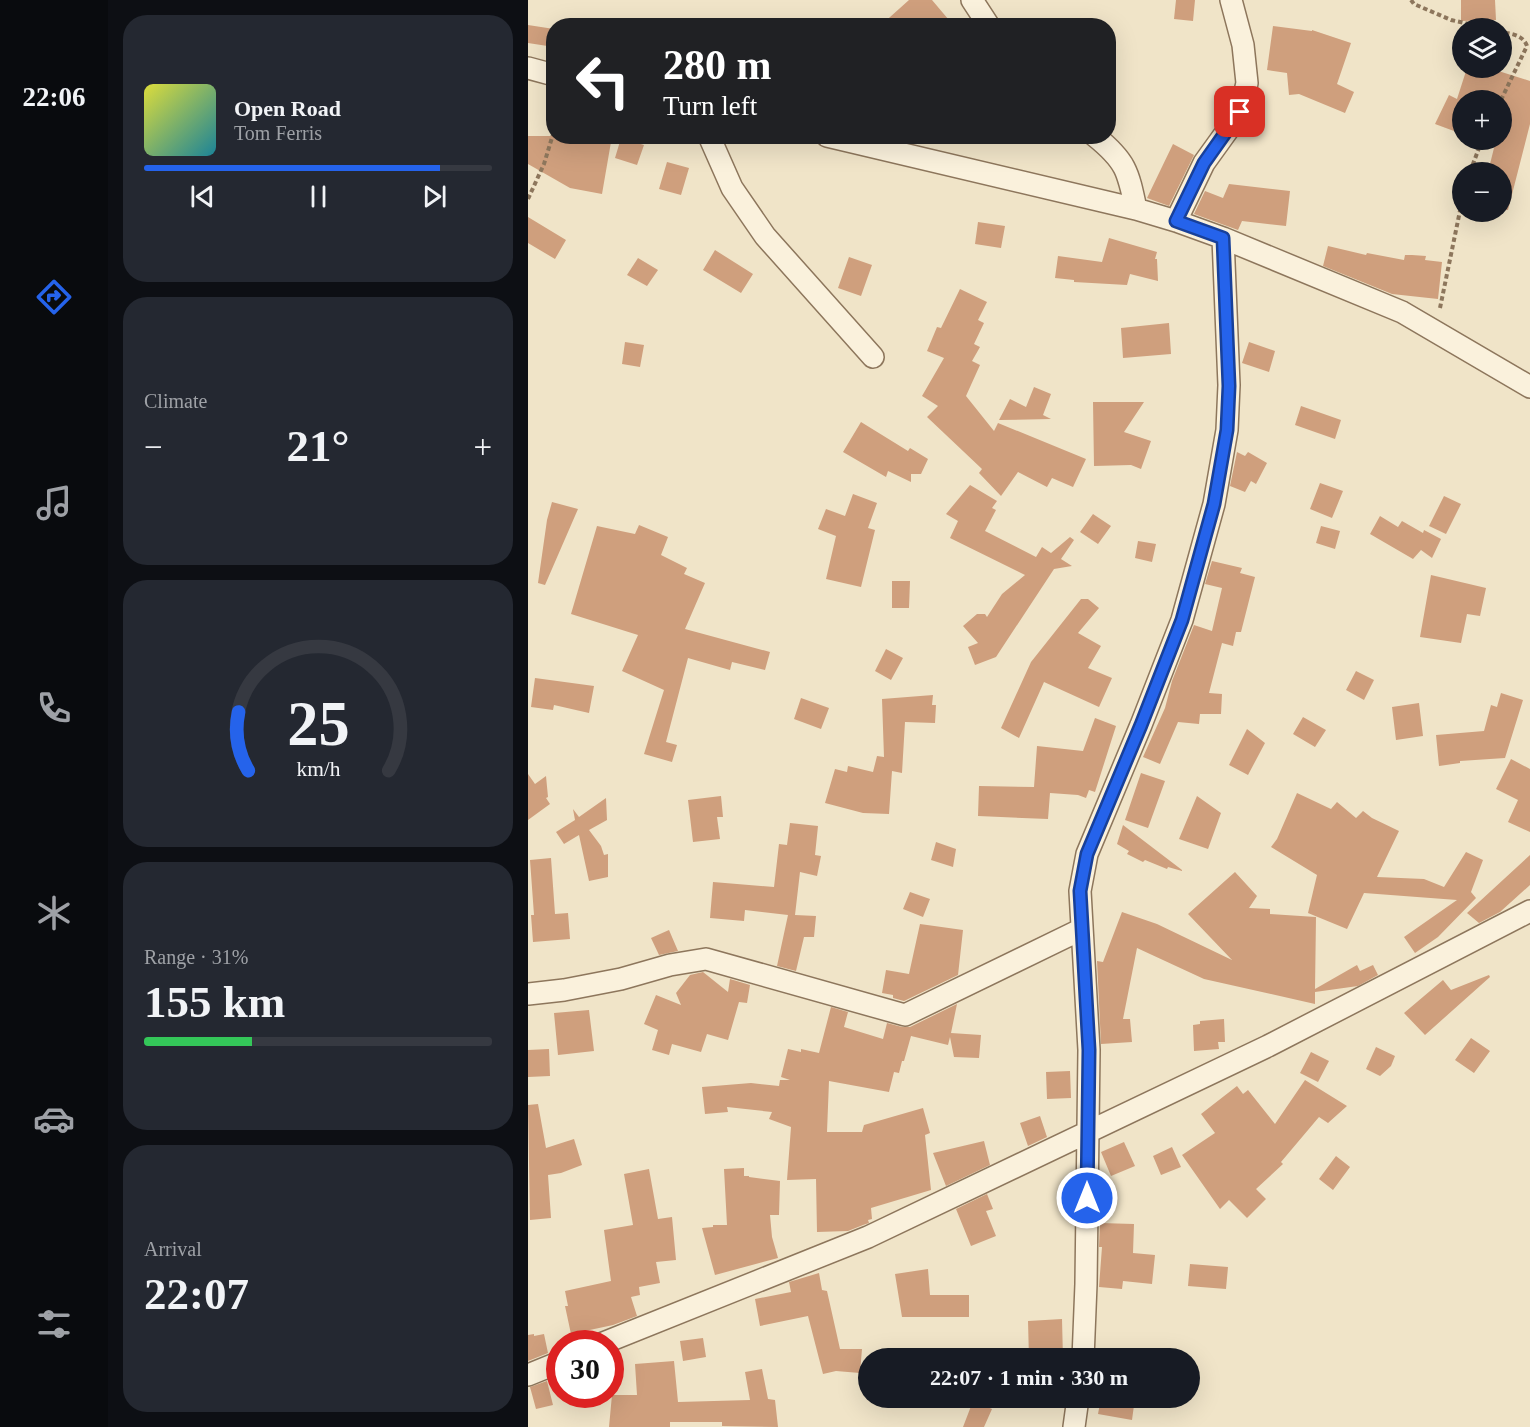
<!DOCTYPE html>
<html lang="en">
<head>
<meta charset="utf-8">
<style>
	:root { --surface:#171b24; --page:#242831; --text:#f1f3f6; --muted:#9ea1a6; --line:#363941; --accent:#2563eb }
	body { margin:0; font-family:Georgia,serif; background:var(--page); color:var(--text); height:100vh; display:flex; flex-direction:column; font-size:22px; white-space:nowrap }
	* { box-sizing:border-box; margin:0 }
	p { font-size:20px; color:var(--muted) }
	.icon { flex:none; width:33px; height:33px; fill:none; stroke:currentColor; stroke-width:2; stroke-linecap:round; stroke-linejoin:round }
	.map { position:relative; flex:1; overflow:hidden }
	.details { display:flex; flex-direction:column; gap:15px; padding:15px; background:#0d0f14; width:420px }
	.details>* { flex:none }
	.top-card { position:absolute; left:18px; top:18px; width:570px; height:126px; border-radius:24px; box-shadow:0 6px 24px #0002; background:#202124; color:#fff; overflow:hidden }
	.controls { position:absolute; left:924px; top:18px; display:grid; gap:12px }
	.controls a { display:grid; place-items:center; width:60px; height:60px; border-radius:50%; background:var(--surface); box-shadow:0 6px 24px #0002; font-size:30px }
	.speed { position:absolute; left:18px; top:1330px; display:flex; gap:12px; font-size:30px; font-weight:700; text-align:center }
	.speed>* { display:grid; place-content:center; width:78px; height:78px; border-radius:50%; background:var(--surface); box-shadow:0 6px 24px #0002; line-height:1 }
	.speed .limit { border:9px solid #d22; background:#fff; color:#111 }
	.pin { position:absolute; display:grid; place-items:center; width:51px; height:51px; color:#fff; margin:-26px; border-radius:12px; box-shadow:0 3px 9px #0006 }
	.me { position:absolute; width:66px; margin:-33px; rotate:0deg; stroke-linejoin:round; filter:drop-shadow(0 0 4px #0008) }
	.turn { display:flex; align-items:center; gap:21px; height:126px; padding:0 18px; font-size:27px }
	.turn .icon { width:78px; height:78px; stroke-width:2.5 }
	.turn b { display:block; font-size:42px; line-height:51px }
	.big { font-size:45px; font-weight:800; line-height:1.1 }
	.details .card { flex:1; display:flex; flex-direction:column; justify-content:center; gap:9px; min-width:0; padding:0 21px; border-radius:24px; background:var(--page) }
	.details .dial { align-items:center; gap:0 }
	.dial svg { height:156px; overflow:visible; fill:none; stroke:var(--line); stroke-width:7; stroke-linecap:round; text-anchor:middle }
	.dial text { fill:var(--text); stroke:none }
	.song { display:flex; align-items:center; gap:18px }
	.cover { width:72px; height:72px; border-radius:9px; background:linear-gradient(135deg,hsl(60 70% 55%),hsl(190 70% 35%)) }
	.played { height:6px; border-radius:3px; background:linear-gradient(90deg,var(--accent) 85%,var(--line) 85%) }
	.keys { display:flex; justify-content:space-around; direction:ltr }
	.heat { display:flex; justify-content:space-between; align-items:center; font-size:33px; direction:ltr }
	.charge { height:9px; border-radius:4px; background:linear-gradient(90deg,#34c759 31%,var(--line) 0) }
	.trip { position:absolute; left:330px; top:1348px; width:342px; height:60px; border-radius:30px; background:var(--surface); box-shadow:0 6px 24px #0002; font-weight:800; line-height:60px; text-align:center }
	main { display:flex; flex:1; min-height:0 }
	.dock { display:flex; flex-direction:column; width:108px; justify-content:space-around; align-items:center; background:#090b0e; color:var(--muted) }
	.dock .icon { width:42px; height:42px }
	.dock .current { color:var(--accent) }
	.dock b { font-size:27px; color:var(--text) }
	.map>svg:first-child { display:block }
	.building { fill:#cf9f7d }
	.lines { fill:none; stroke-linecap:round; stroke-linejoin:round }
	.minor-casing { stroke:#8d765c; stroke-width:24 }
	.path { stroke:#8d765c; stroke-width:4; stroke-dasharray:4.5 3; stroke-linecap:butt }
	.minor { stroke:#faf1dc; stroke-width:21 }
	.route-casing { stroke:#184099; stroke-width:15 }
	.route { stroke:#2563eb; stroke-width:10 }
</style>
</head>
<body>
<main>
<nav class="dock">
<b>22:06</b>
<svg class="icon current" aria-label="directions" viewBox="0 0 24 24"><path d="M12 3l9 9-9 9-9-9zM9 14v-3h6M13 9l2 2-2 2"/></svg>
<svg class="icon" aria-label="music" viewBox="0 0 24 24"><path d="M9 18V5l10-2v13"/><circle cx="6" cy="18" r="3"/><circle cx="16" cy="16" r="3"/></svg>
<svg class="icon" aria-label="phone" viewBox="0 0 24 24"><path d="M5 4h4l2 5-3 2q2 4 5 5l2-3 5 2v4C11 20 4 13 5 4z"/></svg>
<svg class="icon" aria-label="climate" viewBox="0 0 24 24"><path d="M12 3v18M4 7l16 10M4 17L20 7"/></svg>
<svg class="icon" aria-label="car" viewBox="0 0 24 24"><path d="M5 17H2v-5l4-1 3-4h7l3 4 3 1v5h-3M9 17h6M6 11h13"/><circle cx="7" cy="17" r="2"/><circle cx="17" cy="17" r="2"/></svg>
<svg class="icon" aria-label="filters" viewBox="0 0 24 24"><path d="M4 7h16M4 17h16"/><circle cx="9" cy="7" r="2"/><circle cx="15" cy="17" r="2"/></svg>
</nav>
<section class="details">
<div class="card">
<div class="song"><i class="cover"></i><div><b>Open Road</b><p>Tom Ferris</p></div></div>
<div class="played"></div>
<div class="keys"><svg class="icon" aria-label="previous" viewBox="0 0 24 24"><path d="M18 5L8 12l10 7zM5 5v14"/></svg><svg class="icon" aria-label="pause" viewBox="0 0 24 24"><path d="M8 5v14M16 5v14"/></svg><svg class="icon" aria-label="next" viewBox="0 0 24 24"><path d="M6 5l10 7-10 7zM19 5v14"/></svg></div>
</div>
<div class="card"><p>Climate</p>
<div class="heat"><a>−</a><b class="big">21°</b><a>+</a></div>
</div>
<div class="card dial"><svg viewBox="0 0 100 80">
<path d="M14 69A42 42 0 1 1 86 69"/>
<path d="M14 69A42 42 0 0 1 9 39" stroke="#2563eb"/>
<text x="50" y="56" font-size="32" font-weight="700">25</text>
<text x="50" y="72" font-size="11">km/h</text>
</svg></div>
<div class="card"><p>Range · 31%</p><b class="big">155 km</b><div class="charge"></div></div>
<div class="card"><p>Arrival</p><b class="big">22:07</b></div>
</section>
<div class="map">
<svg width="1002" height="1427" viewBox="0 0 1002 1427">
	<rect width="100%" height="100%" fill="#f0e4c8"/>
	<!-- building -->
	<path class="building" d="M381,0H404L426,26H352Z
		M648,0H667L665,21L646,19Z
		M933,0H967L968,20L933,21Z
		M0,25L26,29V47L0,43Z
		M745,26L784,31V30L823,43L809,84L826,92L817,113L771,94L761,95L759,73L739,70Z
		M939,68H961L1002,81V124L980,210L974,209V172H960L968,140H974V100H932L934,102V134L907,124L921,95L929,99Z
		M0,136H63L83,142L74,194L42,188L0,164Z
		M93,138L116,145L109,165L87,158Z
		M645,144L666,155L641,206L619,198Z
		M139,162L161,168L153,195L131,189Z
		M701,184L762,191L758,226L714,221L710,230L666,214L677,191L695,198Z
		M0,217L38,240L27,259L0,243Z
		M450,222L477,226L473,248L447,244Z
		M581,238L629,252L627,259H629L630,281L602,274L599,285L546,282V280L527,278L530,256L574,262Z
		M800,246L838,255L839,253L876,260L877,255H884L898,256L897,260L914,262L910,299L864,294L795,266Z
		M187,250L225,274L213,293L175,270Z
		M321,257L344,265L333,296L310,288Z
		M110,258L130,270L119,286L99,275Z
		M432,289L459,302L450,320L456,323L446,344L452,347L444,361L452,365L438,396L466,431L470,423L558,459L545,487L524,478L519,487L490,472L473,496L451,473L454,469L399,417L410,406L394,396L416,358L399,351L409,327L413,328Z
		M641,323L643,354L595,358L593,328Z
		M97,342L116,345L112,367L94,364Z
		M721,342L747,351L741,372L714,363Z
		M506,387L523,394L515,415L523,419L471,420L482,399L498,407Z
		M565,402H616L596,432L623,441L613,469L603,465L566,466Z
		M773,406L813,420L807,439L767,425Z
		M333,422L380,451L382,448L400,459L393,474H383V482L360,471L358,477L315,452Z
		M709,452L717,456L720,452L739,463L728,484L723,481L717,492L702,486Z
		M792,483L815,491L804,518L782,509Z
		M442,485L469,501L464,508L468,510L457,531L508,557L514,547L523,553L542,537L546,540L533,559L544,566L526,569L468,657L447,665L440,647L450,643L435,626L449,614H457L459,617L474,594L497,575L422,538L430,521L418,514Z
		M325,494L349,503L340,528L347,530L333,587L298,579L308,536L290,529L298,509L317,516Z
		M916,496L933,504L918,534L901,526Z
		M24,502L50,509L17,585L10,583L19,520Z
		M565,514L583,526L570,544L552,532Z
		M852,516L870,527L874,521L895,533L896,530L913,539L904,558L893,550L885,559L842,534Z
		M111,525L140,537L133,555L159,568L156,574L177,583L157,629L242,652L237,670L204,662L202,670L160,658L138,742L149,745L144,762L116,754L136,690L94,671L110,635L43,614L69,526L107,534Z
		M793,526L812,531L807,549L788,543Z
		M610,541L628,544L624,562L607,558Z
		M684,561L714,568L712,573L727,577L713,632H708L705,646L694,643L681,693L694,694L693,714H672L671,724L650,722L632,764L615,757L637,708L644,681L666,625L684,631L694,588L677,584Z
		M903,575L958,588L952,616L939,614L933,643L892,637Z
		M364,581H382L381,608H364Z
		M553,599H560L571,608L550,633L573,646L560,668L584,678L571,707L516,682L491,738L473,728L503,662Z
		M358,649L375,658L363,680L347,671Z
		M828,671L846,680L836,700L818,690Z
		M7,678L66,686L61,713L26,705L25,710L3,707Z
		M973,693L995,700L977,758L932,761V763L911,766L908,735L956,731L963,705L969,707Z
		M405,695L404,705H408L407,723L377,722L374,773L364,771L361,814L335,813L297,803L307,769L319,772L320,766L345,772L349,756L356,757L354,699Z
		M273,698L301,708L293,729L266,719Z
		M891,703L895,736L868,740L864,707Z
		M775,717L798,730L787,747L765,734Z
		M567,718L588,726L567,792L561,790L558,798L550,795L522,793L520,819L450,816L451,786L506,787L509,746L555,751Z
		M719,729L737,743L720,775L701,765Z
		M983,759L1002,769V832L980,822L990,800L968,789Z
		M613,773L637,781L620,828L597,820Z
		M0,774L7,784L18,776L20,797L18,798L22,804L0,820Z
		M769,793L803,809L809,802L828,818L835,811L844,818L871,831L849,877L896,879L916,887L938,852L955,860L943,892L948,898L910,937L887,953L876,937L929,900L836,893L819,929L780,913L789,875L743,847L749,839Z
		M193,796L195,817H189L192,839L165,842L160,800Z
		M669,796L693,813L680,849L651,839Z
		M78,798L79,820L61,830L73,846L76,855L80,854V877L61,881L51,835L36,844L28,832L47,820L45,809L51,817Z
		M262,823L290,826L287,855L293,856L289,876L272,872L267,915L288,916L286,937H276L268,971L249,966L260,915L217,910L216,921L182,918L185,882L246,887L251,844L259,845Z
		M595,825L654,870V871L640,867L639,869L617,860L615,862L599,854L601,851L589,844Z
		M408,842L428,849L425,867L403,860Z
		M1002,855V885L972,912L951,923L939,913Z
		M23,858L27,914L40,913L42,939L5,942L3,915H6L2,860Z
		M707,872L729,896L721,908L742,909V914L788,917L787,989L829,965L832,971L845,965L850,975L830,986L787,992V1004L676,979L609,948L595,1019H602L604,1042L573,1044L569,961L575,962L594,912L629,924L704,960L660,914Z
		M382,892L402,899L395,917L375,909Z
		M392,924L435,930L430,975L376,1001L365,998V995L354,993L358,970L381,974Z
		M141,930L150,951L131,955L123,938Z
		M175,972L200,992L202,979L222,985L219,1003L211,1002L200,1040L179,1034L173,1052L144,1044L141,1055L124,1050L130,1030L116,1024L128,995L153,1005L148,993L162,975Z
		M961,975L962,977L897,1035L876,1013L915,980L923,990Z
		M429,1004L423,1033L453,1035L451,1058L426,1057L422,1037L420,1045L383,1036L376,1061H374L371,1073L366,1072L361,1092L301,1081L299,1132H334L336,1125L395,1108L402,1133L397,1135L403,1190L343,1208L344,1219L340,1220L341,1223L335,1225L320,1231L289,1232L288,1179L259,1180L263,1127L241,1119L244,1112L199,1107L200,1112L177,1114L174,1087L223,1083L251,1086L252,1080H262L253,1077L260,1049L273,1052V1049L291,1053L303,1007L320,1012L316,1027L355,1039L359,1023L374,1027H382Z
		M61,1010L66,1051L30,1055L26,1013Z
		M696,1019L697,1042H690L691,1049L666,1051L665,1025L672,1024V1021Z
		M943,1038L962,1051L946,1073L927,1060Z
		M848,1047L867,1056L863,1066L852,1076L838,1069Z
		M21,1049L22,1076L0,1077V1050Z
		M783,1052L801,1061L790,1082L772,1073Z
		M542,1071L543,1098L519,1099L518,1072Z
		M777,1080L819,1106L800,1123L791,1117L753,1162L755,1164L728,1189L738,1199L719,1218L701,1200L692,1209L654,1155L687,1133L673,1114L709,1086L715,1094L720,1090L747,1124Z
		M10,1104L18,1148L46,1139L54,1165L33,1173L20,1175L23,1218L2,1220L0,1105Z
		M512,1116L519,1137L500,1146L492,1123Z
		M456,1141L462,1165L418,1186L405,1153Z
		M596,1142L607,1166L583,1176L573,1152Z
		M644,1147L653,1167L633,1175L625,1156Z
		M808,1156L822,1167L805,1190L791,1179Z
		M216,1168V1176H221V1177L252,1181L251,1215H242L244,1237L250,1258L187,1275L174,1228L185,1227V1225H199L196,1169Z
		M121,1169L130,1219L144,1217L148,1260L128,1262L132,1283L111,1287L112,1295L103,1297L109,1316L85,1325L43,1334L37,1306H40L37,1291L83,1281L76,1230L105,1225L96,1174Z
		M459,1194L465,1209L458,1211L468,1236L443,1246L428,1209Z
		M572,1223L606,1224L605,1253L627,1255L624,1284L595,1281L594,1289L571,1287L574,1247H571Z
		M662,1264L700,1267L698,1289L660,1286Z
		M400,1269L402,1295H441V1317H374L367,1274Z
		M291,1273L294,1290L299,1291L312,1349H334L332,1373L308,1371L295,1374L280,1316L232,1326L227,1299L263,1292L261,1282Z
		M534,1319L535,1359H501L500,1321Z
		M6,1334V1336L16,1334L20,1353L0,1361V1335Z
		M175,1338L178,1357L155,1361L152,1341Z
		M146,1361L150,1402L222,1400L217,1372L234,1369L240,1399L247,1400L250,1427L194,1426V1422H142V1427H81L84,1395H109L107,1364Z
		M19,1381L25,1405L8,1409L2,1387Z
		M573,1398H607L604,1420L570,1414Z
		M445,1401L464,1409L456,1427H435Z"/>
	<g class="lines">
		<defs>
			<path id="minor" d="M444,0L461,26
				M0,68L26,75
				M181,136L204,188L237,236L345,357
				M299,136L608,209L648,221L695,238L874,312L1002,387
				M567,136C598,161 600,171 608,209
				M648,221L676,163L712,113L719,83L715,45L703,0
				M0,994L36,990L93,979L142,965L178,959L377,1015L554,929
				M73,1344L340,1237L740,1046L1002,911
				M555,1359L558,1284L561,1050L552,891L559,854L613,725L654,620L686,504L699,430L701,385L695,238
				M0,1375L32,1362
				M546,1427L550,1398"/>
		</defs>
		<!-- minor casing -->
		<use href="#minor" class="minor-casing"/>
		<!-- path -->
		<path class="path" d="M883,0L886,4L923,20L959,28
			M973,100L999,46C995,35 984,34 974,32
			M942,172L954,140
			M0,199L16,164L26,131
			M912,308L934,201"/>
		<!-- minor -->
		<use href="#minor" class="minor"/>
	</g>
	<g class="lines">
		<defs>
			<path id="route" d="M559,1198L561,1050L552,891L559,854L613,725L654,620L686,504L699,430L701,386L695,238L648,221L676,163L712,112"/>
		</defs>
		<!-- route casing -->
		<use href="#route" class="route-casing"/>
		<!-- route -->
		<use href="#route" class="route"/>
	</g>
</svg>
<div class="controls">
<a><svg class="icon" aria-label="layers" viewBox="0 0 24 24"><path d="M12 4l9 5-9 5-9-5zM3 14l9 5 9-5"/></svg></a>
<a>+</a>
<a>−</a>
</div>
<div class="speed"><div class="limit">30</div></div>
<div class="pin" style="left:712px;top:112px;background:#d93025"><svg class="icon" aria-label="arrive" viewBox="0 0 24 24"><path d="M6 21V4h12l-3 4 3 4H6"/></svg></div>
<svg class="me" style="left:559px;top:1198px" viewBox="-20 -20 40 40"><circle r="17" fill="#2563eb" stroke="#fff" stroke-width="3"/><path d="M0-11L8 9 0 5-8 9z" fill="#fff"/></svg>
<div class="trip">22:07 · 1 min · 330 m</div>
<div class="top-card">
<div class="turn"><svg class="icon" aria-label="left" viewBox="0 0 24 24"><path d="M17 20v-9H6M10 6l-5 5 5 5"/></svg><div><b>280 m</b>Turn left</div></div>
</div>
</div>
</main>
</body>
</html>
